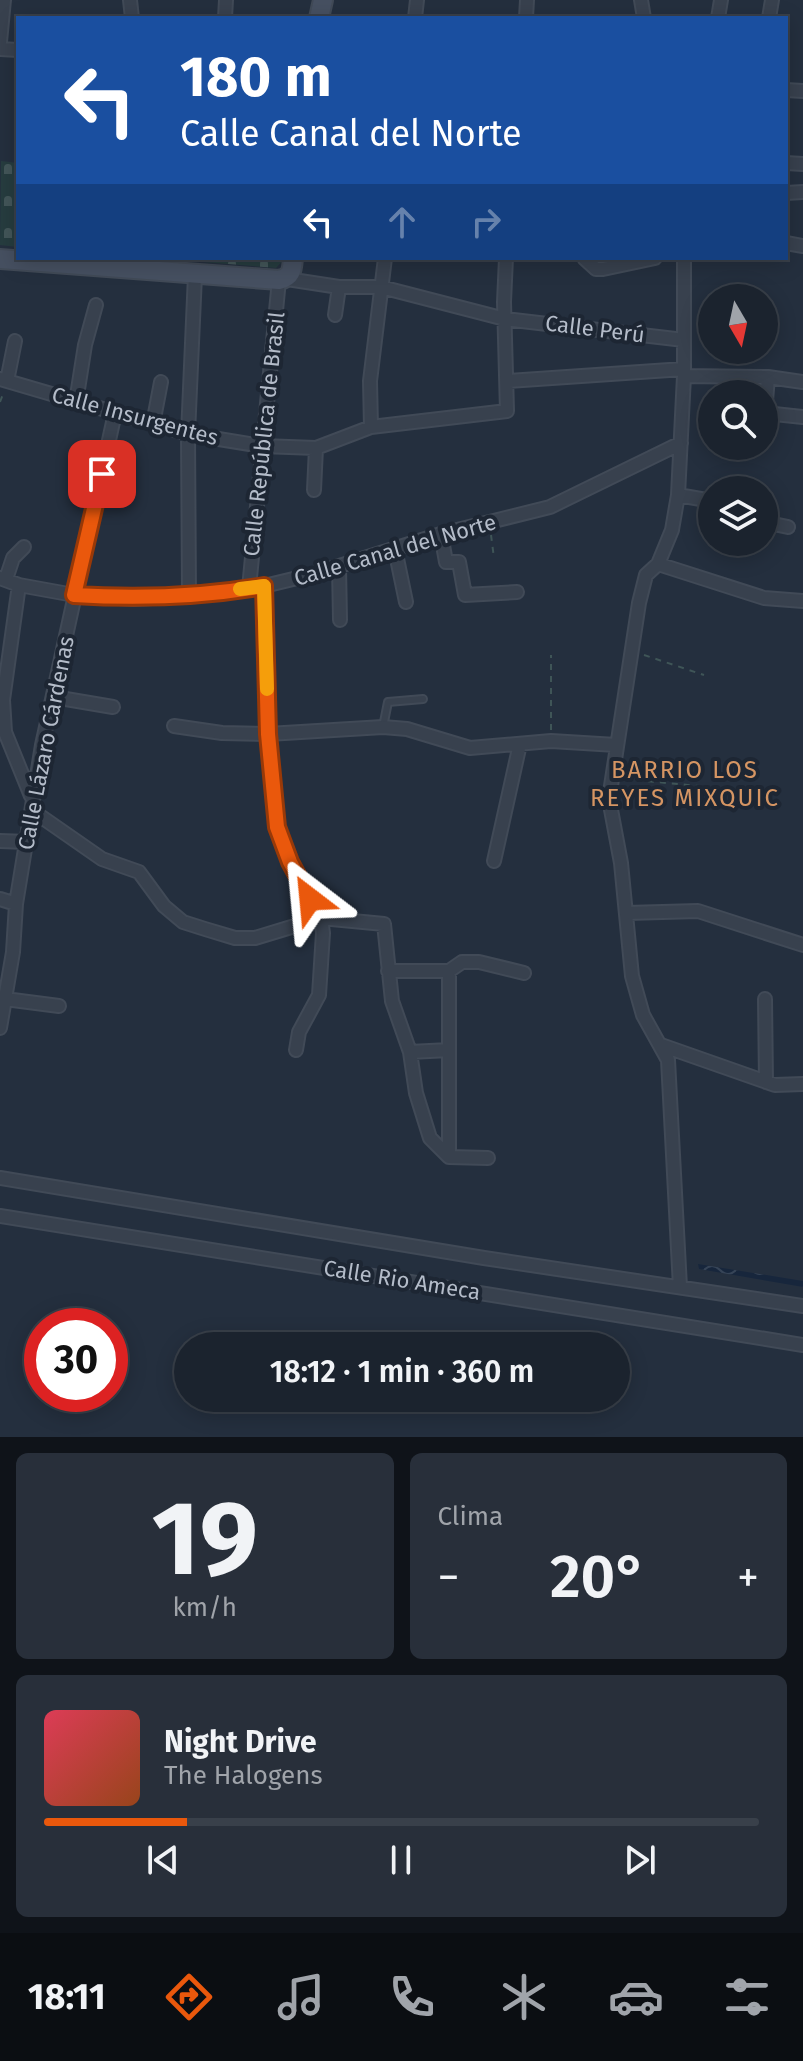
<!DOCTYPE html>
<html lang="es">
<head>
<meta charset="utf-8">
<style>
	:root { --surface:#1b232e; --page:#282f3a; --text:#f1f3f6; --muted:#a0a4aa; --line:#39404a; --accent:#ea580c }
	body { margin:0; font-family:"Fira Sans",sans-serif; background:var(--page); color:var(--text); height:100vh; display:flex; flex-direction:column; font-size:30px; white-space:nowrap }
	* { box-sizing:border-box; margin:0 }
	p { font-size:26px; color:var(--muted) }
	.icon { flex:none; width:44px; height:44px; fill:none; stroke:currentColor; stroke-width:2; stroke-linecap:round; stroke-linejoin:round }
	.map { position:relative; height:1437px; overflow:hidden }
	.drawer { display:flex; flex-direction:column; gap:16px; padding:16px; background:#0f1319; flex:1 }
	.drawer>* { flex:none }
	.banner { position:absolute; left:16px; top:16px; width:772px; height:244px; border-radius:0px; box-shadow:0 4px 20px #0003,0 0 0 2px var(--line); background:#1a4fa0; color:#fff; overflow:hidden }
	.needle { width:52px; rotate:171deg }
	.controls { position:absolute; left:698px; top:284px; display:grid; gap:16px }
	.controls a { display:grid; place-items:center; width:80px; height:80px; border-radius:50%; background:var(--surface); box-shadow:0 4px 20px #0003,0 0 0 2px var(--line); font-size:40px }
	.speed { position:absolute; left:24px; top:1308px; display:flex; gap:16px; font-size:40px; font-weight:700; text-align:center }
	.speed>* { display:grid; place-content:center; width:104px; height:104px; border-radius:50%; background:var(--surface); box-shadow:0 4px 20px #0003,0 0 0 2px var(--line); line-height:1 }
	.speed .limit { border:12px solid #d22; background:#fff; color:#111 }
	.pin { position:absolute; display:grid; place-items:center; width:68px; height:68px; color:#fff; margin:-34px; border-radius:16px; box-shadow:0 4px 12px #0006 }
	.me { position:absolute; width:88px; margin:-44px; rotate:331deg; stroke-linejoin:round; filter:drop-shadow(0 0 6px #0008) }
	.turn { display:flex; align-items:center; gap:28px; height:168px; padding:0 32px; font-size:36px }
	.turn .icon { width:104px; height:104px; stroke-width:2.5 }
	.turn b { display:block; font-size:56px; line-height:68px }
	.lanes { display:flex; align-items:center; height:76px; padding:0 32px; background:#0003; justify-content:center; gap:40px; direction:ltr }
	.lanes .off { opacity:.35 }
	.big { font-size:60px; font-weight:600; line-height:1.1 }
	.drawer .tile { flex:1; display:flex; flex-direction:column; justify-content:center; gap:12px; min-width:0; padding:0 28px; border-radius:12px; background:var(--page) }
	.drawer .dial { align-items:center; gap:0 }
	.dial b { font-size:104px; line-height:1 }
	.song { display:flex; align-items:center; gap:24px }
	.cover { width:96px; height:96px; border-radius:12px; background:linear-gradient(135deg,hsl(350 70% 55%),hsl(20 70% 35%)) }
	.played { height:8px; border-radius:4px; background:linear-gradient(90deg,var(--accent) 20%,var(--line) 20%) }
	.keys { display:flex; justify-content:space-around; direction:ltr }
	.heat { display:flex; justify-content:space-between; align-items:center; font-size:44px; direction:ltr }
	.drawer .tiles { flex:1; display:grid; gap:16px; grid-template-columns:1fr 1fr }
	.tile:last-child { grid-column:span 2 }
	.trip { position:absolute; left:174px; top:1332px; width:456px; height:80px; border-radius:40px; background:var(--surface); box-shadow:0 4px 20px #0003,0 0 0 2px var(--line); font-weight:600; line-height:80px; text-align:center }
	.tabs { display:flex; height:128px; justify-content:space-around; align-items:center; background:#0b0e12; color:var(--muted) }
	.tabs .icon { width:56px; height:56px }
	.tabs .current { color:var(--accent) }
	.tabs b { font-size:36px; color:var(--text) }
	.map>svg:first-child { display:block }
	.cemetery { fill:url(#cemetery-stones) }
	.water { fill:url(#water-waves) }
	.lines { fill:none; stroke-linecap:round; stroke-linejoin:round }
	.lane-casing { stroke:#414a57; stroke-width:10 }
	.street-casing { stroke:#414a57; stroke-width:16 }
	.secondary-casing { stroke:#414a57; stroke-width:22 }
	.path { stroke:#3f5557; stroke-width:2; stroke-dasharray:6 6; stroke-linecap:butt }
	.lane { stroke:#38414e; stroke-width:6 }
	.street { stroke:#38414e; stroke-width:12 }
	.secondary { stroke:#465061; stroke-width:18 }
	.route-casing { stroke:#983908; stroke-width:20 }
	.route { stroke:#ea580c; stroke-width:14 }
	.slow { stroke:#f59e0b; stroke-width:14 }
	.labels { text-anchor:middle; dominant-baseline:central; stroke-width:8; stroke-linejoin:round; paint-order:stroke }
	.street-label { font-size:22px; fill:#b4bcc9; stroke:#1d2633 }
	.neighbourhood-label { font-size:24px; letter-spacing:2px; fill:#d59563; stroke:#1d2633 }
</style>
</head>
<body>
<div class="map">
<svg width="803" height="1437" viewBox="0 0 803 1437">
	<defs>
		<pattern id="cemetery-stones" width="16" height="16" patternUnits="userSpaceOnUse" patternTransform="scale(2)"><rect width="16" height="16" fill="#263c3f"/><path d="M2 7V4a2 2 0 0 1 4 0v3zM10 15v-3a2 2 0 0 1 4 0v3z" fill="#435659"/></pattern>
		<pattern id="water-waves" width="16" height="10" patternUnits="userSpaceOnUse" patternTransform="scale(2)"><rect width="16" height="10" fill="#17263c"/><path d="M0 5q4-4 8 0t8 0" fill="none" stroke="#364457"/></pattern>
	</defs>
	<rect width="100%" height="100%" fill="#242f3e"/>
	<!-- cemetery -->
	<path class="cemetery" d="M1,161L18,163V247L0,245Z
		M155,258H285L276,268Z"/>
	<!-- water -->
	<path class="water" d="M698,1264L803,1281V1287L699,1269Z"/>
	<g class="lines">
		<defs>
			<path id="lane" d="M383,727L388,702L423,699"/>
			<path id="street" d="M130,0L132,18
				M641,0L644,18
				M225,18L226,0
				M415,18L417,0
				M526,18L527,0
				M718,18L721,0
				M769,18L772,0
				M0,42L4,0
				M0,49L18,50
				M786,90L803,91
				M786,163L803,164
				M786,193L803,192
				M786,243L803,246
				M584,258L596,269H603L655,258
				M287,279L339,287H381L505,319L684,340
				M335,315L339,287
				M684,376L768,377L803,382
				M768,377L765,413L803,417
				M0,379L188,434L262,446L316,448L371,427L507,411L504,302L506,258
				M7,381L15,341
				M508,381L684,369
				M76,402L85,345L96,305
				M153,424L161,382
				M371,427L370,381L385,258
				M314,490L316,448
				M678,495L712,501
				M764,522L788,527
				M441,534L446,562H459L465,595L517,592
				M395,549L406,602
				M658,564L764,598L803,601
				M339,566L340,620
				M0,578L19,585L74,595L134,599L189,596L264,586L314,574L441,534L550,507L681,443
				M6,579L13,558L24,547
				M19,585L3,700L5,732L31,796
				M264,586L268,734L277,827L290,862L321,918L323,933L319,995L299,1032L296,1050
				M249,588L279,280
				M189,596L188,434L195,275
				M54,697L113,707
				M174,726L222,733L268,734L383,727L407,729L470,748L551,741L616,745
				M33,811L102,859L139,872L164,906L183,922L205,929L235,938H255L321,918L384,924L392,1001L410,1052L416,1093L430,1138L449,1157L488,1158
				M0,841L27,842
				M494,861L520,744
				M0,899L16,904
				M627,913L698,911L803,945
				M388,971H449L462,962H479L524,973
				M449,971V1157
				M5,999L59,1006
				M765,999L766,1082
				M0,1028L13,952L16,904L42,745L115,413
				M661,1045L775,1085L803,1084
				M410,1052L449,1050
				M0,1178L484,1258L803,1306
				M0,1216L803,1345
				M680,1287L668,1060L643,1015L632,976L621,863L609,799L639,603L646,575L658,564L672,530L678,495L684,376V258"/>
			<path id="secondary" d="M319,18L323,0
				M0,259L279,280C292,277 292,270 293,258"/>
		</defs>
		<!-- lane casing -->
		<use href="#lane" class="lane-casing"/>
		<!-- street casing -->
		<use href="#street" class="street-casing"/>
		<!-- secondary casing -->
		<use href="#secondary" class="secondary-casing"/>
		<!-- path -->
		<path class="path" d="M0,402L3,394
			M491,535L494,558
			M644,655L704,675
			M551,730V655
			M624,779L699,786"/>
		<!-- lane -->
		<use href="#lane" class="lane"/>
		<!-- street -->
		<use href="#street" class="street"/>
		<!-- secondary -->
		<use href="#secondary" class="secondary"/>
	</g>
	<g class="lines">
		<defs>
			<path id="route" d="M102,474L74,595C139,599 201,597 264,586L268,734L277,827L290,862L310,899"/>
		</defs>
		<!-- route casing -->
		<use href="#route" class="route-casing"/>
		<!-- route -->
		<use href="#route" class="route"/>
		<!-- slow -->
		<path class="slow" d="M240,589L264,586L267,689"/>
	</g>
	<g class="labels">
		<!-- street labels -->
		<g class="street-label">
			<text transform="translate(595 329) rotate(7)">Calle Perú</text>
			<text transform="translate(135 416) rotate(15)">Calle Insurgentes</text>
			<text transform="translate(264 434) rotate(-84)">Calle República de Brasil</text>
			<text transform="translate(395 550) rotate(-16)">Calle Canal del Norte</text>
			<text transform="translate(46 743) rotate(-79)">Calle Lázaro Cárdenas</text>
			<text transform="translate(402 1280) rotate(9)">Calle Rio Ameca</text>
		</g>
		<!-- neighbourhood labels -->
		<g class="neighbourhood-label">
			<text x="685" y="770">BARRIO LOS<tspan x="685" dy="28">REYES MIXQUIC</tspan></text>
		</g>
	</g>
</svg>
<div class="controls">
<a><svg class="needle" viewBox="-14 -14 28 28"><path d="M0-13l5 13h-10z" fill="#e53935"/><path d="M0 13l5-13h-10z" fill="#a0a4aa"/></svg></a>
<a><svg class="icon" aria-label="search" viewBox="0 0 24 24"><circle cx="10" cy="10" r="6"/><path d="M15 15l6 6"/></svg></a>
<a><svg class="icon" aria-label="layers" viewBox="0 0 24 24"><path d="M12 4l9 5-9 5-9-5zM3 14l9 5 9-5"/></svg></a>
</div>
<div class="speed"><div class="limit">30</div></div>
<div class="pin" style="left:102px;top:474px;background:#d93025"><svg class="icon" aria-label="arrive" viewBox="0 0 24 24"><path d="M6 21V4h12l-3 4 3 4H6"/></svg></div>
<svg class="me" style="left:310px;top:899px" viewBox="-20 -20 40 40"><path d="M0-17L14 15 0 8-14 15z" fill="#ea580c" stroke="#fff" stroke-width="4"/></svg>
<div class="trip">18:12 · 1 min · 360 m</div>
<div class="banner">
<div class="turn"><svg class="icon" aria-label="left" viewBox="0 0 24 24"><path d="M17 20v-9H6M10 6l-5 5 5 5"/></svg><div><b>180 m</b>Calle Canal del Norte</div></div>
<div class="lanes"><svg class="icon" aria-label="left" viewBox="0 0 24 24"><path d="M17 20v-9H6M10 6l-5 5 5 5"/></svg><svg class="icon off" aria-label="ahead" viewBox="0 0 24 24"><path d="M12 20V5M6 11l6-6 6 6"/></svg><svg class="icon off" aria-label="right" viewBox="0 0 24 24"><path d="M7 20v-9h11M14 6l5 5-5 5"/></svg></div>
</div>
</div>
<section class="drawer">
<div class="tiles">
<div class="tile dial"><b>19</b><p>km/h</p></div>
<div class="tile"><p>Clima</p>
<div class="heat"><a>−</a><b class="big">20°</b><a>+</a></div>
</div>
<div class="tile">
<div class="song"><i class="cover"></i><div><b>Night Drive</b><p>The Halogens</p></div></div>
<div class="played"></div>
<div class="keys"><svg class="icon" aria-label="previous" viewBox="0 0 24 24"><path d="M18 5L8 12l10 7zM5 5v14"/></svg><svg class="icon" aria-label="pause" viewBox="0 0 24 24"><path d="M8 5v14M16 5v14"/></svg><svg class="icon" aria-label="next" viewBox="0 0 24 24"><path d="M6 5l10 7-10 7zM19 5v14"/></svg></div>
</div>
</div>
</section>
<nav class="tabs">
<b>18:11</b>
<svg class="icon current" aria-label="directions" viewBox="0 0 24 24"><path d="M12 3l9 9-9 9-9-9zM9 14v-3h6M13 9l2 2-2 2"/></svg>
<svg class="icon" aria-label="music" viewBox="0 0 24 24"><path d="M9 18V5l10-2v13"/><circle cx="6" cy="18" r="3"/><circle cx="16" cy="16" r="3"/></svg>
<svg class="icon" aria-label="phone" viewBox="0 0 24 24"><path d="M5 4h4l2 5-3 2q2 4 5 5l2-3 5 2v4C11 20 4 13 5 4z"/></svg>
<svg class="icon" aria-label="climate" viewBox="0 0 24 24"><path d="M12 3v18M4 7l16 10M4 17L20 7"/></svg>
<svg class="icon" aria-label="car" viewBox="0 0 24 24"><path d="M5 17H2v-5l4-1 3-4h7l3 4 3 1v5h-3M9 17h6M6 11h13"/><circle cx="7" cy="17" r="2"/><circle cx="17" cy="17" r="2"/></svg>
<svg class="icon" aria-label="filters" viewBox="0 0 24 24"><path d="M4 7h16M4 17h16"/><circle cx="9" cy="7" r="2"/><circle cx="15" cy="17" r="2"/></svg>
</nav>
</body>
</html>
